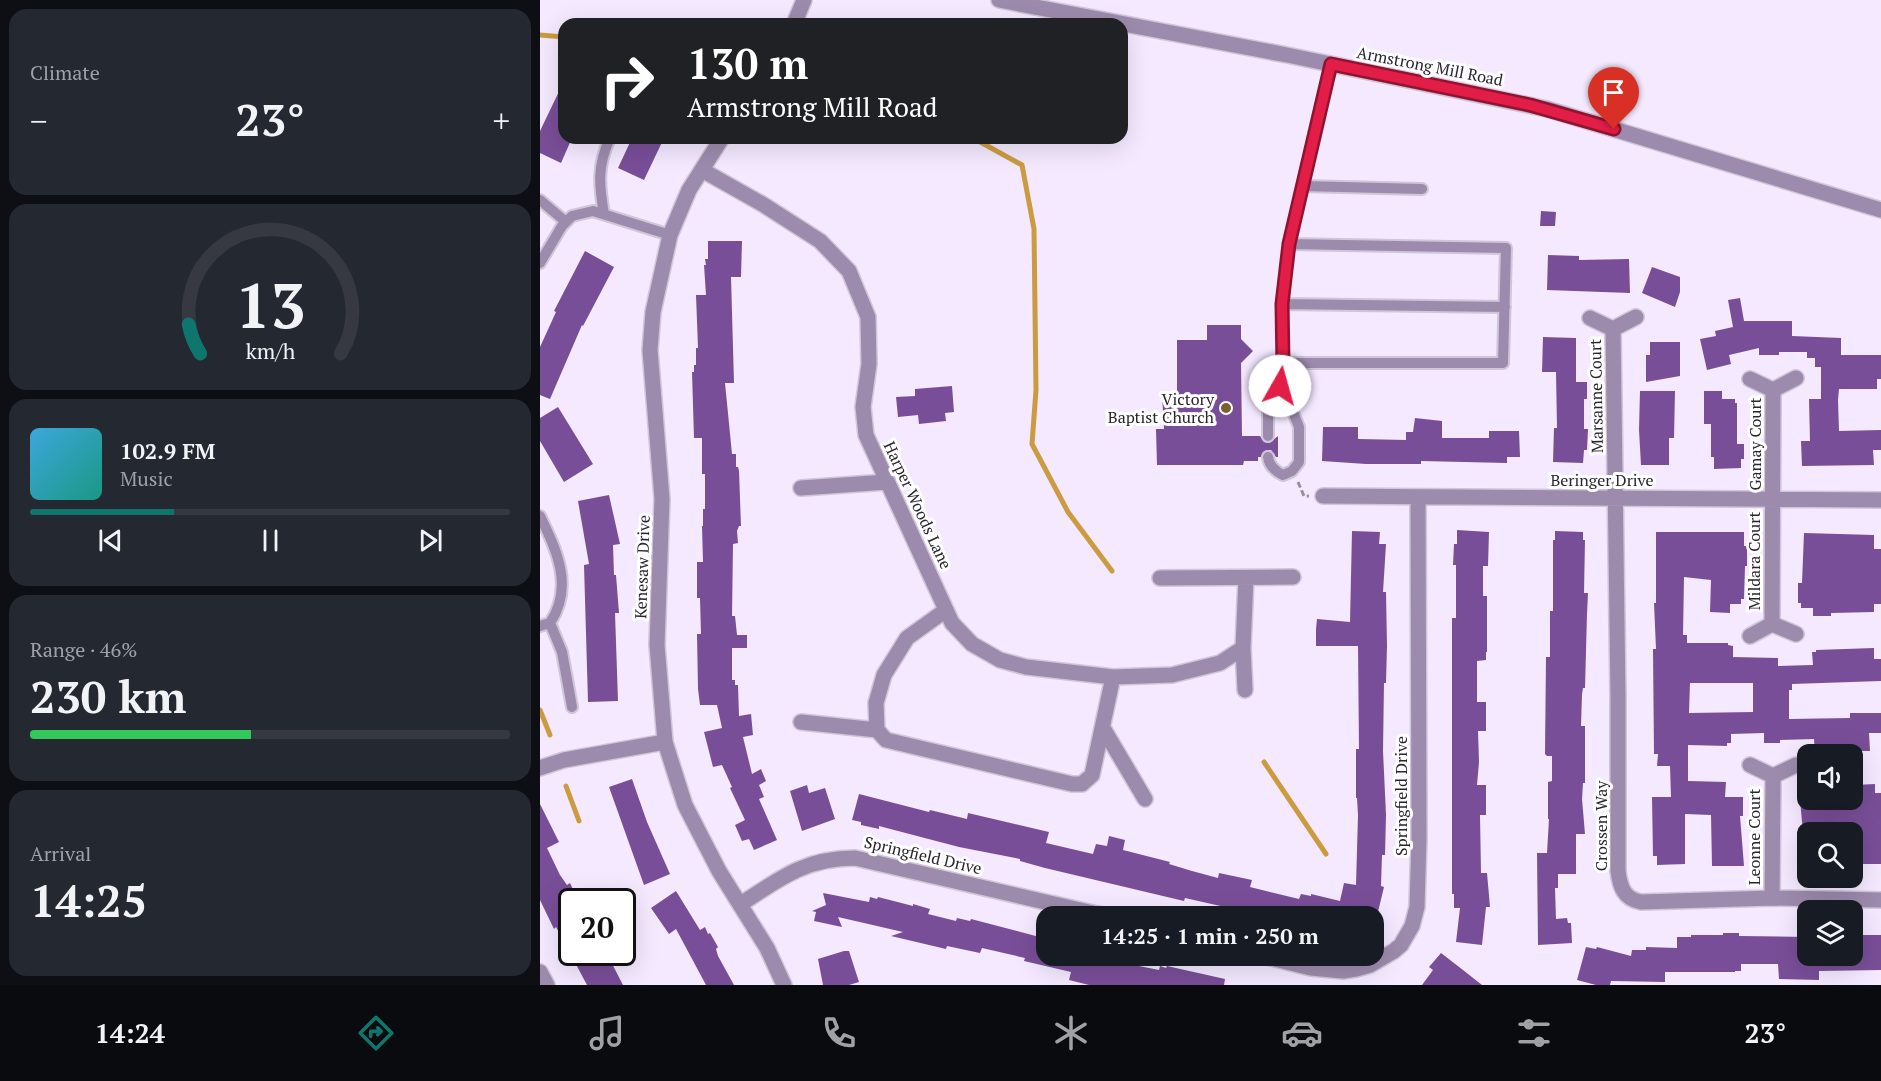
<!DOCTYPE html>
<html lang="en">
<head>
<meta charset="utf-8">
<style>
	:root { --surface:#171b24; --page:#242831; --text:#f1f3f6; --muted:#9ea1a6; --line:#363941; --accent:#0f766e }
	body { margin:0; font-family:"PT Serif",serif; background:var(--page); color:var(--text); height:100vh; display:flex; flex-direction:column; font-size:22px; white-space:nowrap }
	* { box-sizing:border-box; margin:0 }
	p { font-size:20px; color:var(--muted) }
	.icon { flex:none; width:33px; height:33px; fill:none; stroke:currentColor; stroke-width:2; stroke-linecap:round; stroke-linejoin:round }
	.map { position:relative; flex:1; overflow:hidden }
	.drawer { display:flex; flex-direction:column; gap:9px; padding:9px; background:#0d0f14; width:540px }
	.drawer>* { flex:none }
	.top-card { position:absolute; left:18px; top:18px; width:570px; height:126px; border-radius:18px; box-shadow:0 6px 24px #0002; background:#202124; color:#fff; overflow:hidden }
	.fabs { position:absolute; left:1257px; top:744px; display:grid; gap:12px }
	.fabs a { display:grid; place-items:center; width:66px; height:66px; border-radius:12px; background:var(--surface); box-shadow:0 6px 24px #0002; font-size:30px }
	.speed { position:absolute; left:18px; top:888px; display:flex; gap:12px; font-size:30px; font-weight:700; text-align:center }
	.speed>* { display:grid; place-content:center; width:78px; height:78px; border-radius:50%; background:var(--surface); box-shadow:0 6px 24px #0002; line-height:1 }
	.speed .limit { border:3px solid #111; border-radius:9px; background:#fff; color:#111 }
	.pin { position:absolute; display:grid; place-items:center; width:51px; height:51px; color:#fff; margin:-62px -26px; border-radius:50% 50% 50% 0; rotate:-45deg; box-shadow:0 0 6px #0007 }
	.pin .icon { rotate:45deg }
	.me { position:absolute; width:66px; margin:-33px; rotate:7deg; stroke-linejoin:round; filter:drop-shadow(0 0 4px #0008) }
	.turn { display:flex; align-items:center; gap:21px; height:126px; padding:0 30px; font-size:27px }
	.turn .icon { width:78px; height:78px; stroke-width:2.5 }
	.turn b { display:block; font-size:42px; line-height:51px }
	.big { font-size:45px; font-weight:800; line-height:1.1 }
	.drawer .card { flex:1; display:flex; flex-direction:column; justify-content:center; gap:9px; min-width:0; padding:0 21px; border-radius:18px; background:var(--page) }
	.drawer .dial { align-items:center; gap:0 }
	.dial svg { height:156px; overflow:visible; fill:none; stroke:var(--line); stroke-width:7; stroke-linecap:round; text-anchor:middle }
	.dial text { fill:var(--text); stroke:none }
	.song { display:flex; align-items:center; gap:18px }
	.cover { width:72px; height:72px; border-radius:9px; background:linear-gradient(135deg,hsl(200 70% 55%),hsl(170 70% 35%)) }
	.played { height:6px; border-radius:3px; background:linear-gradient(90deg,var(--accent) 30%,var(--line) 30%) }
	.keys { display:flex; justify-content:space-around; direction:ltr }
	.heat { display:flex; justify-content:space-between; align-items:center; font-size:33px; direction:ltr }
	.charge { height:9px; border-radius:4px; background:linear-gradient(90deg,#34c759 46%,var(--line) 0) }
	.trip { position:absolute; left:496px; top:906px; width:348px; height:60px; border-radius:18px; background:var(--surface); box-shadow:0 6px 24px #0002; font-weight:800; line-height:60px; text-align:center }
	.tab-bar { display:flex; height:96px; justify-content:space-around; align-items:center; background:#090b0e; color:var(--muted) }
	.tab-bar .icon { width:42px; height:42px }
	.tab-bar .active { color:var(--accent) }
	.tab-bar b { font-size:27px; color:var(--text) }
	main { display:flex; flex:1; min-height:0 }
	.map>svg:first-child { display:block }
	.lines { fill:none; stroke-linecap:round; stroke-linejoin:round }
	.stream { stroke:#cb9c3f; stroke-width:5 }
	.building { fill:#794e98; fill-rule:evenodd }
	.service-casing { stroke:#cfc6d9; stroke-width:14 }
	.minor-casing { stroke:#cfc6d9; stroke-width:18 }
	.tertiary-casing { stroke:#cfc6d9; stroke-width:18 }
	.path { stroke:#978f9f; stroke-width:3; stroke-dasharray:6 3; stroke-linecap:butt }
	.service { stroke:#9d8bad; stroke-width:10 }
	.minor { stroke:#9d8bad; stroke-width:15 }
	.tertiary { stroke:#9d8bad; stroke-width:15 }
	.route-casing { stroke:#92132f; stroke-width:15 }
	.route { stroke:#e11d48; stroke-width:10 }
	.poi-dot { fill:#796031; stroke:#fff; stroke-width:2 }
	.labels { text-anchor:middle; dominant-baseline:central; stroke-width:6; stroke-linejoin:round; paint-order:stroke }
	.street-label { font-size:16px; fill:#29242e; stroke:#fff }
	.poi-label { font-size:16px; fill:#29242e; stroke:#fff; text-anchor:end }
</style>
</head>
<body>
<main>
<section class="drawer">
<div class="card"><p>Climate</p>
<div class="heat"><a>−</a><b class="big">23°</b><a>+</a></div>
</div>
<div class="card dial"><svg viewBox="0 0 100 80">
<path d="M14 69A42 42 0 1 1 86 69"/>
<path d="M14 69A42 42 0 0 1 8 54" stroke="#0f766e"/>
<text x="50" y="56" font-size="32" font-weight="700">13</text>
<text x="50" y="72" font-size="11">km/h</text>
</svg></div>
<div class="card">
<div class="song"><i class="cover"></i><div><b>102.9 FM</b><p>Music</p></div></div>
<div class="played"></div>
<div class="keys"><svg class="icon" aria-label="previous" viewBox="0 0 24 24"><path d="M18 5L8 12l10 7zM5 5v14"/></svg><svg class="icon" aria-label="pause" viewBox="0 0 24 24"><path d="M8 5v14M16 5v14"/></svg><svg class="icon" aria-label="next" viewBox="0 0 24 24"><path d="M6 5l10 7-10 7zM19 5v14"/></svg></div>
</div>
<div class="card"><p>Range · 46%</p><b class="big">230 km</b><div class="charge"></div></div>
<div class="card"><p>Arrival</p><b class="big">14:25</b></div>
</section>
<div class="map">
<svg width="1341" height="985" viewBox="0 0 1341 985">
	<rect width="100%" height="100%" fill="#f4e9ff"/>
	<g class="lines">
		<!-- stream -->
		<path class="stream" d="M0,35L24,37
			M433,138L482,165L494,229L496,390L492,444L528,512L572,571
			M0,710L10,735
			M724,762L786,854
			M26,786L39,821"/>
	</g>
	<!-- building -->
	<path class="building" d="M24,81V138H32L21,163L0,153V131Z
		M92,138H124L104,180L78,168Z
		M1001,211L1016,212L1015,226H1000Z
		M168,241H202L201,277H191L194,383H185L192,454H196V467H198L199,471L201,526H199L197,531L198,543L193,544L192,616H195L197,635H207V648H192V680H195V685H198L199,716L211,714L213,735L203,737L212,774L221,769L226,781L219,785L224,797L219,799L237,840L214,850L209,839L202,841L195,825L205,820L190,788L192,787L182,765L173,767L164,732L182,728L177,705H160L158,689L157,634H161L160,598H157V562H163L162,526H163V509H165V474H162V438H154L152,372H154V365H156V348H158L156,295H166L164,265H166L165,259H168Z
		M45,251L74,267L43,326L42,325L10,399L0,395V347L16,312L14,311Z
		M1008,255L1039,256V260L1089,259L1090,293L1007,290Z
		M1112,267L1140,277V292L1135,307L1102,293Z
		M1200,298L1204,321H1252V336L1301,338V355H1341V379H1337V389H1299L1298,400L1299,431L1341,430V450H1333L1334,465L1262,466L1261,441H1270L1269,399H1281V367H1275V358H1267V352H1239V355H1219V348L1189,355L1191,364L1167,370L1160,339L1176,336L1175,331L1193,327L1188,300Z
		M667,325H701V339L713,351L701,363L702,436H720L724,442L729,443L738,436V457H736L731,450H727L723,452L721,457H718V461H704L703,465H617L616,429H624L622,394H637V340H667Z
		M1003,337L1036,338V382H1047V399H1044V429H1048L1047,450H1044L1043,463L1013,462L1014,428H1017L1016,372H1002Z
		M1110,342H1140V376L1106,382V355H1110Z
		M412,386L414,412L405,413L406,421L379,424L378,415L358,417L356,397L375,396V389Z
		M1100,391H1135L1134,438H1129V465H1101L1099,430Z
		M1164,391H1182V399H1195V403H1197V444H1204V459H1201V468L1174,469V457H1171V424H1164Z
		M18,407L53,464L24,482L0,441V418Z
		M875,418L902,421V438H949V431H979L980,457H967V463L881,461V464H826L782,461L783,427H818V439L866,440V432H873Z
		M69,495L80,544L73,545L74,575H76L79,613H75L78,701L48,702L44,565L49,564L38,501Z
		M917,530L949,532L948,566H943V596H947V652H946V660L937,661V702H946V731H938L939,762L937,785H946V815H940L941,873H947L950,907H946L942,945L916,942L920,908H914V894H912V618H916V565H913L914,544H917Z
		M812,531L840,532L839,544H846L843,592H846L847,646L846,683H844L843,751L846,815L845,855H842L841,886L844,887L837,916H808L788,912L787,916H719L705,914L685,910V907L645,898L644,901L505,868L480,861V859L419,847L339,826V829L321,825V822L312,820L319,794L389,812L390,810L427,819L428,813L509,832L506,843L553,854L556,844L567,846L569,836L585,840L583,850L630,862L629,864L652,871L678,878L679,873L712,880L710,887L759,899L761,894L771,896V894L800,901L804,883L816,885L818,815L817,798H816V749H819L818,646H776V629L777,619L810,622Z
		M1015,531L1043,532V540H1045L1044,593H1048L1047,614L1045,688H1043L1042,694L1041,726H1045V783H1043L1042,799L1045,834H1036V874H1018V888H1015L1016,919L1027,918L1028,923H1031L1032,943L998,945L997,853H1007L1009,819H1008V782L1012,781V756H1007L1005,754L1006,657H1010V611H1013V540H1015Z
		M1116,532H1204V546H1207V566H1205L1204,599H1201V604H1190V613L1170,612L1171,580L1144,577L1143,635H1147V643H1188V645L1193,646V657L1238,658V666L1273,665L1272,652H1276V650L1334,648V659H1341V681L1252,684V690H1249V719L1310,718V713H1341V733H1329L1330,751H1293V754H1275L1274,739L1240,740V743H1224V733L1191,734V743H1187V746L1148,745V781L1186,782L1185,797H1203V816H1200L1204,866H1172L1171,815L1145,814V864L1117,865V856H1113L1112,797H1131L1130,766H1117L1118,754H1114L1113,649H1116L1114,603H1116ZM1150,683H1213V712L1149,713Z
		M1264,533L1334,535V549H1341V604H1334V612L1291,613V616H1273V608H1261V603H1258V583H1262Z
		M92,779L107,822L130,874L104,885L69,787Z
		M1335,784V793H1341V864H1319L1317,832H1263L1260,800H1315V785Z
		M267,785L269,793L285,788L295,819L262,831L250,791Z
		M0,804L19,842L7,848L20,875L27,885L30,883L39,902H32V952H66L83,985H47L16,927L14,929L0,900Z
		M136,891L160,930L165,927L168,934L170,933L178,947L176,949L178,956L194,985H166L136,929L129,934L111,908Z
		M283,893L329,902L330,897L337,899L338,897L373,906V904L390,909L388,914L416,921L417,918L430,921L431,919L507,939V956H584L596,958L594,965L619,970L620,966L626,968L627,966L685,979L684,985H549L529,980L531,972L484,961L485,958L442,948L440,953L407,946L406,949L351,936L363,932L298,917L302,927L274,921L276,912L272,911L286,905Z
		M1183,933H1199V936L1265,937V956H1322V935H1341V970L1279,971V980L1239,979L1238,964H1201V971H1195V972H1125V982L1071,981L1070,985H1056L1037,980L1046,947L1056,949L1057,947L1091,956L1092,950H1106V947L1137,948V937H1151V935H1183Z
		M304,951H309L319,982L309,985H283L278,959Z
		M901,953L923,970L942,985H882L893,970L889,967Z"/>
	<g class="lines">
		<defs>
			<path id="service" d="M762,186L882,189
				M0,200L26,222
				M64,214C59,185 57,166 70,138
				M0,263L22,226L32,216L53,211L130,235
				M742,304L965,307
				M743,363H963L966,248L749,244
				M728,436V400L740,386L743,363L742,304L749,244L791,64
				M728,457C729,466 735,471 743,475L752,471L759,462V427L747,397L740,386
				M0,516C17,551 34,587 10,623
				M0,626L10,623L22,652L32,707"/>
			<path id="minor" d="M162,170L224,205L280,241L309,271L328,317L329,364L323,407L326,435L412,623L432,644L460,660L486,667L573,677L632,675L680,663L703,648
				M1050,318L1073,329L1096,317
				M1073,329L1078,696V871C1080,887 1084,899 1101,902L1232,898L1341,900
				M1210,379L1233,390L1256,378
				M261,488L347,482
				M783,496L1341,500
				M620,578L753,577
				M406,610L367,638L344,675L336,703L337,730L346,740L532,784H542L552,775L573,677
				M1232,624L1233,390
				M1210,636L1232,624L1256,634
				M705,690L703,648L706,578
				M261,722L337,730
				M563,728L605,799
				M1210,765L1233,776L1256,765
				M0,768L24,760L125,742
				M1232,898L1233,776
				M201,904C240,878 266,858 315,858L566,916
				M723,956L771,968L803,971L816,969L830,965L854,951L861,945L872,926L877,907L879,838L878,497
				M0,972L7,985"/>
			<path id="tertiary" d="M459,0L747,55L1007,109L1341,210
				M254,24L264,0
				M182,138L149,190L130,235L113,312L110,350L122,499L117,645L125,742L145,805L179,871L227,948L244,985"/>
		</defs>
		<!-- service casing -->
		<use href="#service" class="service-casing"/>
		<!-- minor casing -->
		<use href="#minor" class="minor-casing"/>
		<!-- tertiary casing -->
		<use href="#tertiary" class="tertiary-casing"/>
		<!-- path -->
		<path class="path" d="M758,482L764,496H769"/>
		<!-- service -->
		<use href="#service" class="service"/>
		<!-- minor -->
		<use href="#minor" class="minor"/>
		<!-- tertiary -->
		<use href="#tertiary" class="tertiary"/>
	</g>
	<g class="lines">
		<defs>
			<path id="route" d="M740,386L743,363L742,304L749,244L791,64L990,105L1074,129"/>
		</defs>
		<!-- route casing -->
		<use href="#route" class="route-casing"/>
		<!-- route -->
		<use href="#route" class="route"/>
	</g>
	<!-- markers -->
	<circle class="poi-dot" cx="686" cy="408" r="6"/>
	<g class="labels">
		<!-- street labels -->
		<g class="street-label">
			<text transform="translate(890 66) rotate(11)">Armstrong Mill Road</text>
			<text transform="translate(1056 396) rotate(-91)">Marsanne Court</text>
			<text transform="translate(1215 444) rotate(-90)">Gamay Court</text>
			<text x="1062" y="480">Beringer Drive</text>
			<text transform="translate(378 505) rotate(65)">Harper Woods Lane</text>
			<text transform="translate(1214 561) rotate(-90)">Mildara Court</text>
			<text transform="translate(102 567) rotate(-88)">Kenesaw Drive</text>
			<text transform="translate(861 796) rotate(-90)">Springfield Drive</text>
			<text transform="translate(1061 826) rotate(-90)">Crossen Way</text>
			<text transform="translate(1214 837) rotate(-90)">Leonne Court</text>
			<text transform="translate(383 855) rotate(13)">Springfield Drive</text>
		</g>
		<!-- poi labels -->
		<g class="poi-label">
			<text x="674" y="399">Victory<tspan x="674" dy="18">Baptist Church</tspan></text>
		</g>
	</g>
</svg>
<div class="fabs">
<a><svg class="icon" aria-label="sound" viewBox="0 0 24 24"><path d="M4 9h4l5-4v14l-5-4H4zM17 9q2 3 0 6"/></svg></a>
<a><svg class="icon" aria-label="search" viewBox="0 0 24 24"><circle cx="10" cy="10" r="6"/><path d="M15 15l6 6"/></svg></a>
<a><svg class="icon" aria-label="layers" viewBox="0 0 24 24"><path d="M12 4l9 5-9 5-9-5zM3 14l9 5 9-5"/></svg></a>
</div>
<div class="speed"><div class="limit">20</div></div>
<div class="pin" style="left:1074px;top:129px;background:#d93025"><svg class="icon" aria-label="arrive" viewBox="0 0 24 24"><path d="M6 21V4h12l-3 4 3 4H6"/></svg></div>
<svg class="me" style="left:740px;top:386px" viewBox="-20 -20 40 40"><circle r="19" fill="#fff"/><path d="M0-13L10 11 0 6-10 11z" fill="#e11d48"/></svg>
<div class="trip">14:25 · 1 min · 250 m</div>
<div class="top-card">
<div class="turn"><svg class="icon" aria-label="right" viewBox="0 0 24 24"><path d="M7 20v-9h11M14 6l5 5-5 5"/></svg><div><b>130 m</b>Armstrong Mill Road</div></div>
</div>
</div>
</main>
<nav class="tab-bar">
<b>14:24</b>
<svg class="icon active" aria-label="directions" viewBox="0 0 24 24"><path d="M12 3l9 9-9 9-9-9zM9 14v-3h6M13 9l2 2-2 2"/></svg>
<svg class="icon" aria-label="music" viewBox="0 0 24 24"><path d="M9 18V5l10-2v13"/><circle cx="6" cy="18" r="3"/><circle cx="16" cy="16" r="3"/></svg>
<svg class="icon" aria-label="phone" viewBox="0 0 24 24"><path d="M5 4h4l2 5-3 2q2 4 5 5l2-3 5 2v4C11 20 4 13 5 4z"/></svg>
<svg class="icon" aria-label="climate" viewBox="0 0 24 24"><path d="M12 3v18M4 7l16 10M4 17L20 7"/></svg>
<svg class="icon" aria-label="car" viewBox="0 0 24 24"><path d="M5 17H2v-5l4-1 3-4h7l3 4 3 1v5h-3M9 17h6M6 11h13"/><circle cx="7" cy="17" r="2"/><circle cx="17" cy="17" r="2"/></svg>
<svg class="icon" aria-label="filters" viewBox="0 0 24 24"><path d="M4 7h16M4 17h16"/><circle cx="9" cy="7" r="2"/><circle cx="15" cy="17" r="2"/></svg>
<b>23°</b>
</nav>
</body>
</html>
